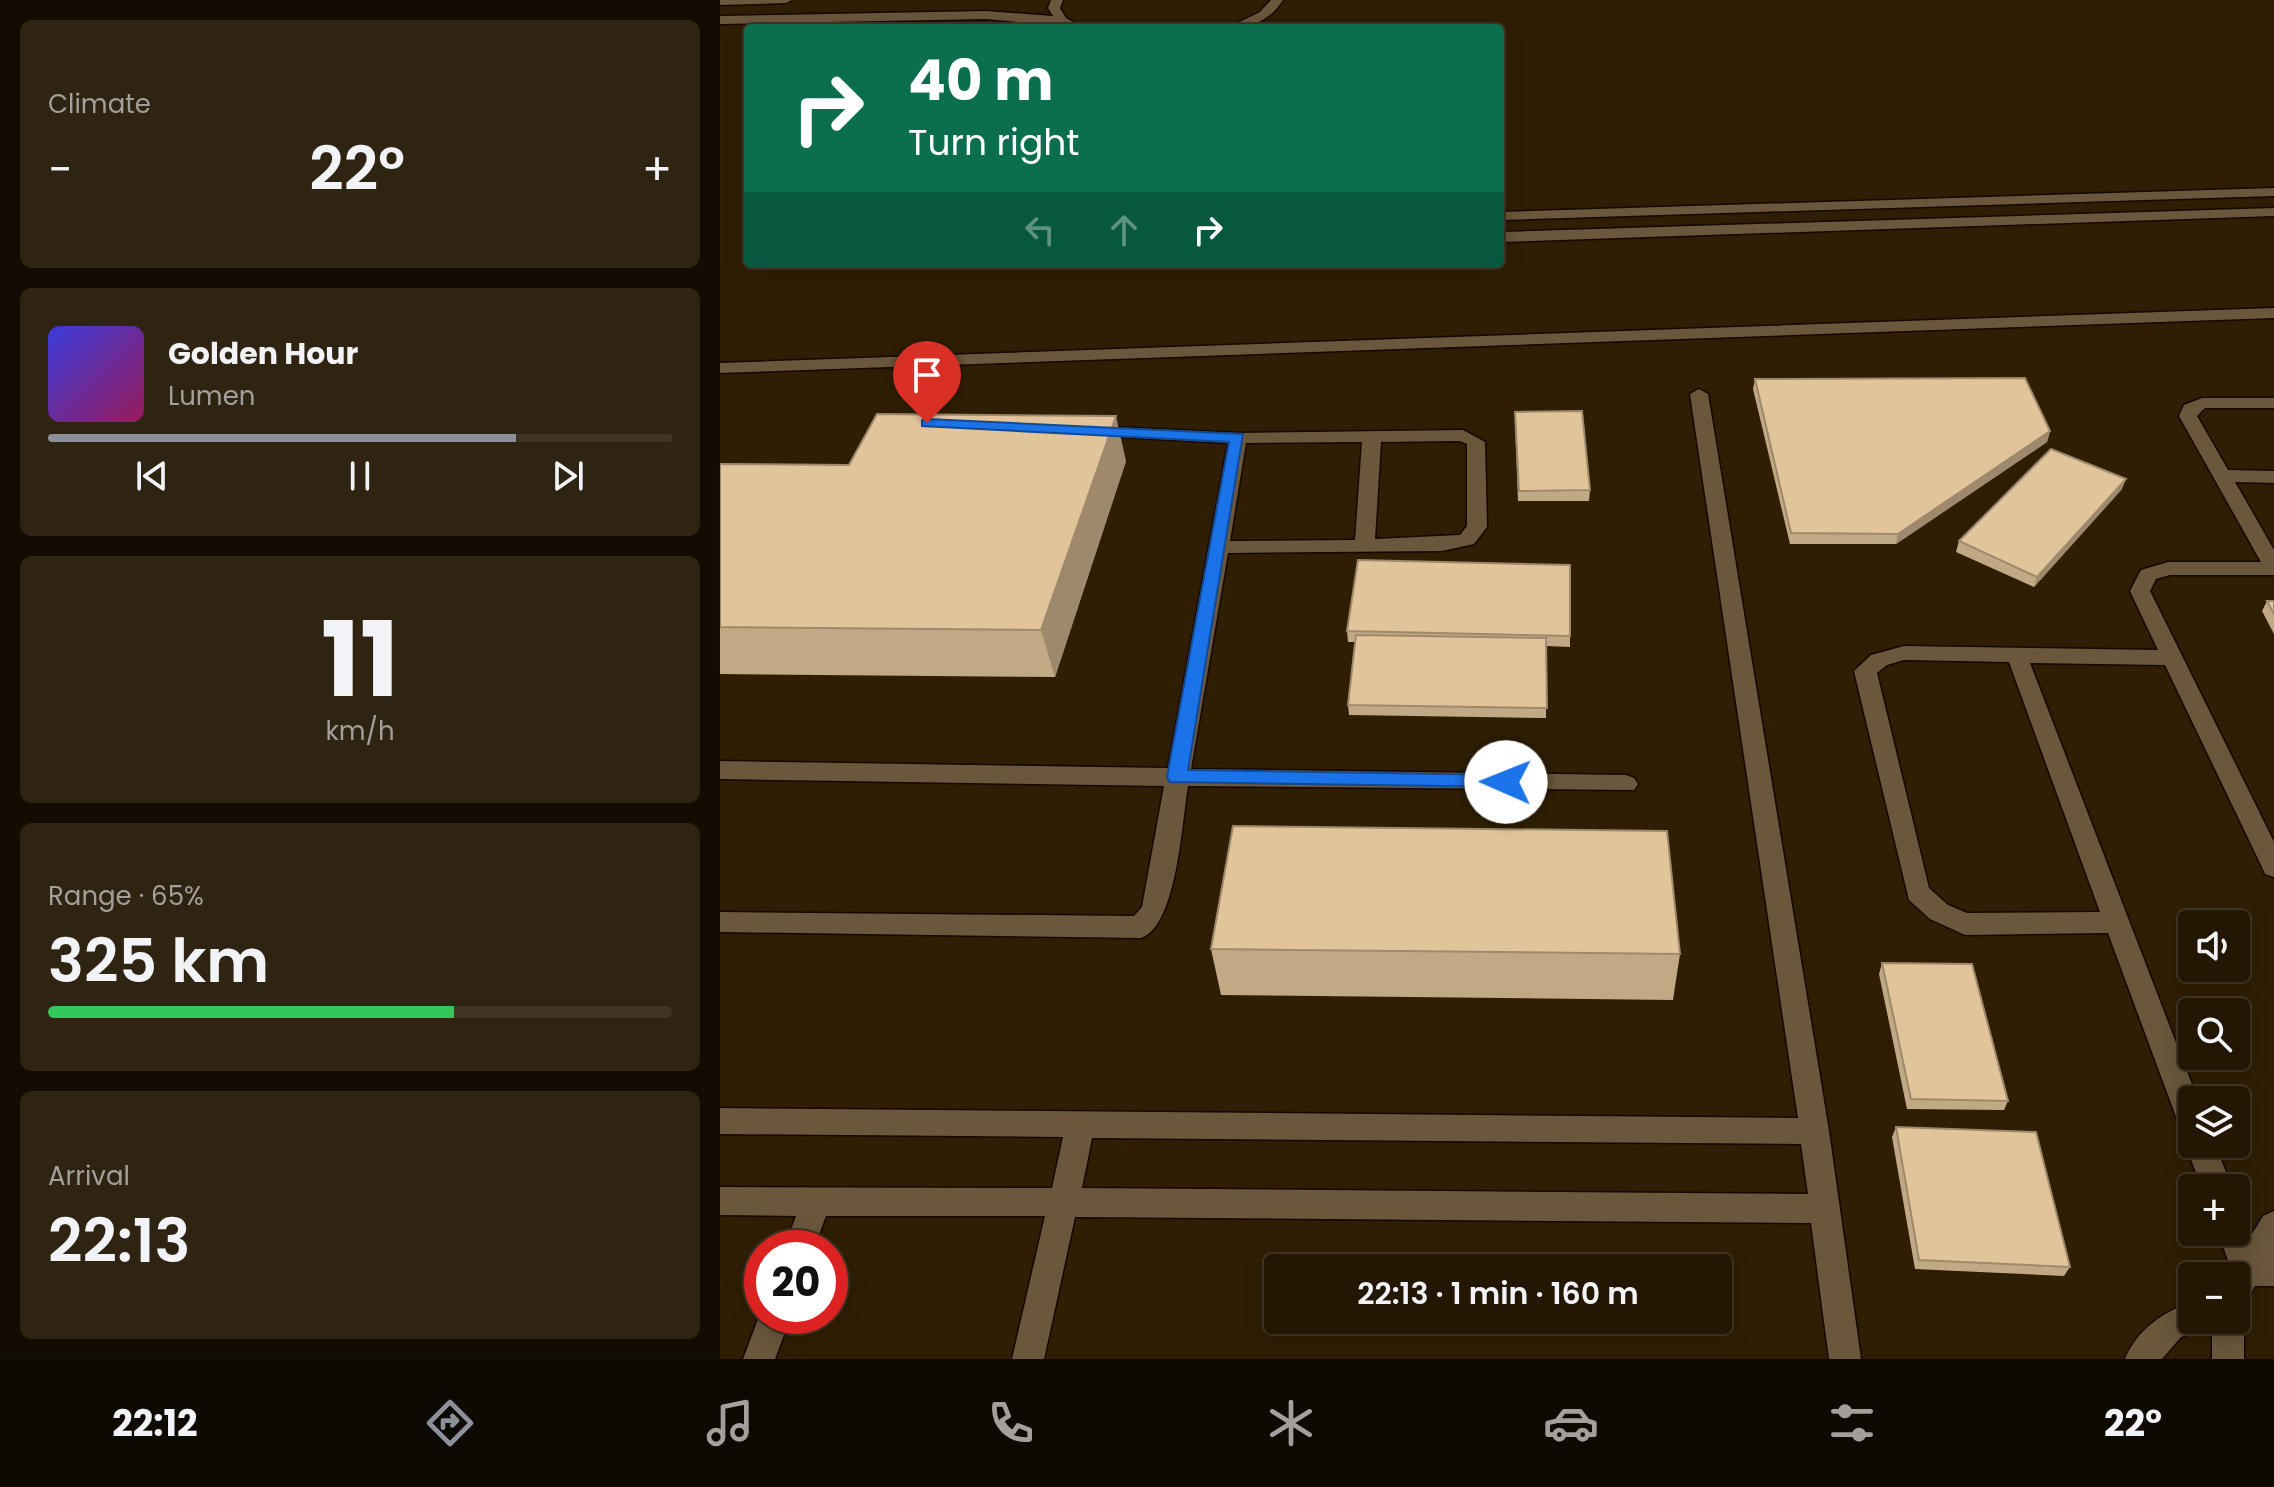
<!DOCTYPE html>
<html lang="en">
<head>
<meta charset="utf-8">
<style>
	:root { --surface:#231603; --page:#2f2312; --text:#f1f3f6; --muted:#a39f9a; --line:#403525; --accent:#8c9099 }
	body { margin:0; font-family:Poppins,sans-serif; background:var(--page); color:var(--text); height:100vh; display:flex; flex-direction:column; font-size:30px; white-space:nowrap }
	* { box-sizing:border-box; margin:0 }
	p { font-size:26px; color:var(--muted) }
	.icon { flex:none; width:44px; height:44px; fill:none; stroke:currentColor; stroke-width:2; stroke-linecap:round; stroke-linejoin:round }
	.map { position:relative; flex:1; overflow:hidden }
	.drawer { display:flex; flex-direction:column; gap:20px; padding:20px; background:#130c02; width:720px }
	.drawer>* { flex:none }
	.hud { position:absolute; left:24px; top:24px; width:760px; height:244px; border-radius:8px; box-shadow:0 4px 20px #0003,0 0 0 2px var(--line); background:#0b6e4f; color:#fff; overflow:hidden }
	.fabs { position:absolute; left:1458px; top:910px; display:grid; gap:16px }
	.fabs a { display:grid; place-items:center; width:72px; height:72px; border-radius:8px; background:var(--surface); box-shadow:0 4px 20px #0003,0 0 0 2px var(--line); font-size:40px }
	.speed { position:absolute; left:24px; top:1230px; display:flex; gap:16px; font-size:40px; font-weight:700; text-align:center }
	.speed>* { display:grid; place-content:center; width:104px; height:104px; border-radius:50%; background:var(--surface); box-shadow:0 4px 20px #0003,0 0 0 2px var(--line); line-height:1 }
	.speed .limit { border:12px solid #d22; background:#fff; color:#111 }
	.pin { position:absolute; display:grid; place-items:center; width:68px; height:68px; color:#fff; margin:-82px -34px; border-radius:50% 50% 50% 0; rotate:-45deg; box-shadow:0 0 8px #0007 }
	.pin .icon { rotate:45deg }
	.me { position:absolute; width:88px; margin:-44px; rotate:271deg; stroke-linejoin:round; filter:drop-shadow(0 0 6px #0008) }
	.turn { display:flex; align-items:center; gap:28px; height:168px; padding:0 32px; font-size:36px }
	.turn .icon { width:104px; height:104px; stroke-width:2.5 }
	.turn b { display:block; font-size:56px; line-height:68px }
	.lanes { display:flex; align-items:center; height:76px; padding:0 32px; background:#0003; justify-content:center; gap:40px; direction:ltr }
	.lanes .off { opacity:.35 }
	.big { font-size:60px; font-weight:600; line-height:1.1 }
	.drawer .card { flex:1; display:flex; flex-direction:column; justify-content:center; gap:12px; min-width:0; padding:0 28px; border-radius:12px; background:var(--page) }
	.drawer .dial { align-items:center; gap:0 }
	.dial b { font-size:104px; line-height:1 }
	.song { display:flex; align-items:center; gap:24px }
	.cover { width:96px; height:96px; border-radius:12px; background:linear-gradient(135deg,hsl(240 70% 55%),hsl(330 70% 35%)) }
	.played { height:8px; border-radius:4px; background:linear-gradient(90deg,var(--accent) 75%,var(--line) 75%) }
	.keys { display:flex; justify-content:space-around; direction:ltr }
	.heat { display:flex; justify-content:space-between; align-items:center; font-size:44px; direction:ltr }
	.charge { height:12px; border-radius:6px; background:linear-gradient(90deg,#34c759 65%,var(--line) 0) }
	.trip { position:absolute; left:544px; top:1254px; width:468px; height:80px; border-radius:8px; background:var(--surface); box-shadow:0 4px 20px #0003,0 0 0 2px var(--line); font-weight:600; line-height:80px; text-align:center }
	.menu { display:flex; height:128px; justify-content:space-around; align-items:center; background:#0e0901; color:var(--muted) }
	.menu .icon { width:56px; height:56px }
	.menu .active { color:var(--accent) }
	.menu b { font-size:36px; color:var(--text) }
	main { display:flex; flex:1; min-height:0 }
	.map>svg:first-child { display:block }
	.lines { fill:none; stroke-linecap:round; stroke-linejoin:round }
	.service-casing { stroke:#160700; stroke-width:3 }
	.service { fill:#6a573c; fill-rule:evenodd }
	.wall { fill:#c2a985 }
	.shaded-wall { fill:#9e896c }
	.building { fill:#e2c49b; stroke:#9e896c; stroke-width:2 }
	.route { fill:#1a73e8; stroke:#114b97; stroke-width:2 }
</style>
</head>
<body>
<main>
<section class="drawer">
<div class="card"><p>Climate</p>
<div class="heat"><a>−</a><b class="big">22°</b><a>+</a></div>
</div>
<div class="card">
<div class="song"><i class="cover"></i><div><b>Golden Hour</b><p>Lumen</p></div></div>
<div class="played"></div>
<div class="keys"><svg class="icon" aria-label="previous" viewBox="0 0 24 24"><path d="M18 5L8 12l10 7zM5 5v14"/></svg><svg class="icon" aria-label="pause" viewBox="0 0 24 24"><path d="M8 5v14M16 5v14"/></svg><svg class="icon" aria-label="next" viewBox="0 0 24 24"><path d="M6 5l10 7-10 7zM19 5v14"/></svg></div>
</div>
<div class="card dial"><b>11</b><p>km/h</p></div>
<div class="card"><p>Range · 65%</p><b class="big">325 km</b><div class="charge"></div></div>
<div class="card"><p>Arrival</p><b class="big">22:13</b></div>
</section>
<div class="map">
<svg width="1554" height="1359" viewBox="0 0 1554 1359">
	<rect width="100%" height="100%" fill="#2f1e04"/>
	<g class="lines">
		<defs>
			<path id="service" d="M0,0H72L66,3L0,5Z
				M331,0H343L340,8L346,18L363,28L266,19L0,24V16L266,11L333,16L328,8Z
				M551,0H563C550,21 530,28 507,28L540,12Z
				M1554,188V196L780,220V212Z
				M1554,208V216L780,242V232Z
				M1554,308V318L0,373V363Z
				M979,389L988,394L1109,1131L1141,1359H1109L1091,1223L355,1217L324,1359H292L325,1216H106L94,1248H64L76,1216L0,1215V1187L332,1188L343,1137L0,1134V1108L1078,1118L970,394ZM372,1138L1081,1144L1088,1194L362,1188Z
				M1482,398H1554V408H1485L1477,416L1508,470L1554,471V483L1515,482L1554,550V575H1450L1436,579L1430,591L1554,842V877L1545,874L1542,867L1445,665L1310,663L1478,1100H1472V1144H1495L1512,1188H1482L1465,1144L1470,1134L1462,1131L1458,1122L1388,933L1245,935L1210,919L1189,900L1134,671L1151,655L1184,646L1438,650L1410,591L1421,570L1448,562H1541L1459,416L1464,405ZM1184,660L1289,662L1380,912L1247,913L1228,905L1209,888L1157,673L1167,665Z
				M372,426L518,433L743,430L765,442L767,527L754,544L722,551L508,553L471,769L906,775L914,778L918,784L914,790L468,786C462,821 457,926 421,938L0,932V912L414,916L422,907L444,786L0,779V761L448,768L508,443L366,435L363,431ZM740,441L747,444V526L740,535L655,539L661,442ZM642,442L635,540L510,541L526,443Z
				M1554,1211V1286H1535L1527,1300L1516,1305V1276H1506L1511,1269L1498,1232H1516V1218L1524,1222L1530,1237L1543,1216Z
				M1472,1301V1320H1487L1483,1328L1461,1337L1442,1359H1405C1418,1328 1443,1313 1472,1301Z
				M1516,1307L1524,1320V1359H1492V1320H1516Z
				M42,1309V1316H71L55,1359H23Z"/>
		</defs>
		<!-- service casing -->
		<use href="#service" class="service-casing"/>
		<!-- service -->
		<use href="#service" class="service"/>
	</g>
	<!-- wall -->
	<path class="wall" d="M1035,379L1330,431L1327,442L1176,544H1070L1033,389Z
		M795,422L870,490L869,501H798Z
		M406,461L335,677L0,674V464L129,465Z
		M1402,489L1314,587L1236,552L1239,541Z
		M1547,601H1554V634L1542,611Z
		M627,631L850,636V647L826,646V718L629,715L628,705L636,642H628Z
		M491,949L960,954L953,1000L501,995Z
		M1162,963L1288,1101L1284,1110L1187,1109L1159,974Z
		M1176,1127L1350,1267L1344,1276L1195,1269L1172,1137Z"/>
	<!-- shaded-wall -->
	<path class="shaded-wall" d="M396,416L406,461L335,677L321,630Z
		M1330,431L1327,442L1176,544L1178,534Z
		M1406,479L1402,489L1314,587L1317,577Z"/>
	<!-- building -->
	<path class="building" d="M1305,378L1330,431L1178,534L1071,533L1035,379Z
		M862,411L870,490L799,491L795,412Z
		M157,414L396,416L321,630L0,627V464L129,465Z
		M1331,449L1406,479L1317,577L1239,541Z
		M638,560L850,565V636L627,631Z
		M1547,601H1554V614Z
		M636,635L826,638L827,708L628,705Z
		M513,826L947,831L960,954L491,949Z
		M1162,963L1252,964L1288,1101L1191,1099Z
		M1176,1127L1316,1132L1350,1267L1199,1260Z"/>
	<!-- route -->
	<path class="route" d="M207,419L523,434L468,770L786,775L793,777L796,782L793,787L450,782L447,777L509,442L202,426V420Z"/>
</svg>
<div class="fabs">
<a><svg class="icon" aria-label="sound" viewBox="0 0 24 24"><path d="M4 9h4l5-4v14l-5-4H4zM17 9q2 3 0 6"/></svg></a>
<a><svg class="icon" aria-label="search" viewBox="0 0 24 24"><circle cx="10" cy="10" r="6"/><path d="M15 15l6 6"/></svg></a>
<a><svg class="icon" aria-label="layers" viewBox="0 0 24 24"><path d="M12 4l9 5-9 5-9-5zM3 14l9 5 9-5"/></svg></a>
<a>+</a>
<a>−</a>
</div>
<div class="speed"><div class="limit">20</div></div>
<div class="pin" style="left:207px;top:423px;background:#d93025"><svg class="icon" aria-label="arrive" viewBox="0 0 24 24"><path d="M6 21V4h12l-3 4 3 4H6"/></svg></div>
<svg class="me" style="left:786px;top:782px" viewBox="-20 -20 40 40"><circle r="19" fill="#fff"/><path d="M0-13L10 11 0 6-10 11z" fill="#1a73e8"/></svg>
<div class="trip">22:13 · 1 min · 160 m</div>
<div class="hud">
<div class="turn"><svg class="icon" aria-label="right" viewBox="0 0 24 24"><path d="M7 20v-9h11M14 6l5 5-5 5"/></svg><div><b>40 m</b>Turn right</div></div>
<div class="lanes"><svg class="icon off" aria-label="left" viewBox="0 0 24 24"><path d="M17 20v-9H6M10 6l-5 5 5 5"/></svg><svg class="icon off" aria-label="ahead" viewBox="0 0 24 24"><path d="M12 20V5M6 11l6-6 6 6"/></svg><svg class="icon" aria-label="right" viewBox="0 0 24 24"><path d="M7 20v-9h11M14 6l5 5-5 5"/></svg></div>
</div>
</div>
</main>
<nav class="menu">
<b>22:12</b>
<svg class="icon active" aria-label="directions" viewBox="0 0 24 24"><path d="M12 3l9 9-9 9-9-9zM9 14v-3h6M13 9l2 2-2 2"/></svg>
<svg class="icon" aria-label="music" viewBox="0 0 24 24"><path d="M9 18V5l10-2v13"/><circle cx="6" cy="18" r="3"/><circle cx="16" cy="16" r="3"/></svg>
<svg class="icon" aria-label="phone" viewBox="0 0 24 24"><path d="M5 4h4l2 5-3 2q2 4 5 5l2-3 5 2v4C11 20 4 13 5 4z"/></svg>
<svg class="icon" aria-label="climate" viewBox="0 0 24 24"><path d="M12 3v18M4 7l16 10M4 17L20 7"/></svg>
<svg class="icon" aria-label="car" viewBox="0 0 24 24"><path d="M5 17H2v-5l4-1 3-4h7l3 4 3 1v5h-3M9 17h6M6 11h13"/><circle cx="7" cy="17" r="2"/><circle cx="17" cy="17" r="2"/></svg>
<svg class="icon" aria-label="filters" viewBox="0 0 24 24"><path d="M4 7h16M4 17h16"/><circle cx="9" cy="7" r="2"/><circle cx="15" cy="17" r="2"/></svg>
<b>22°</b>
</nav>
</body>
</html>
